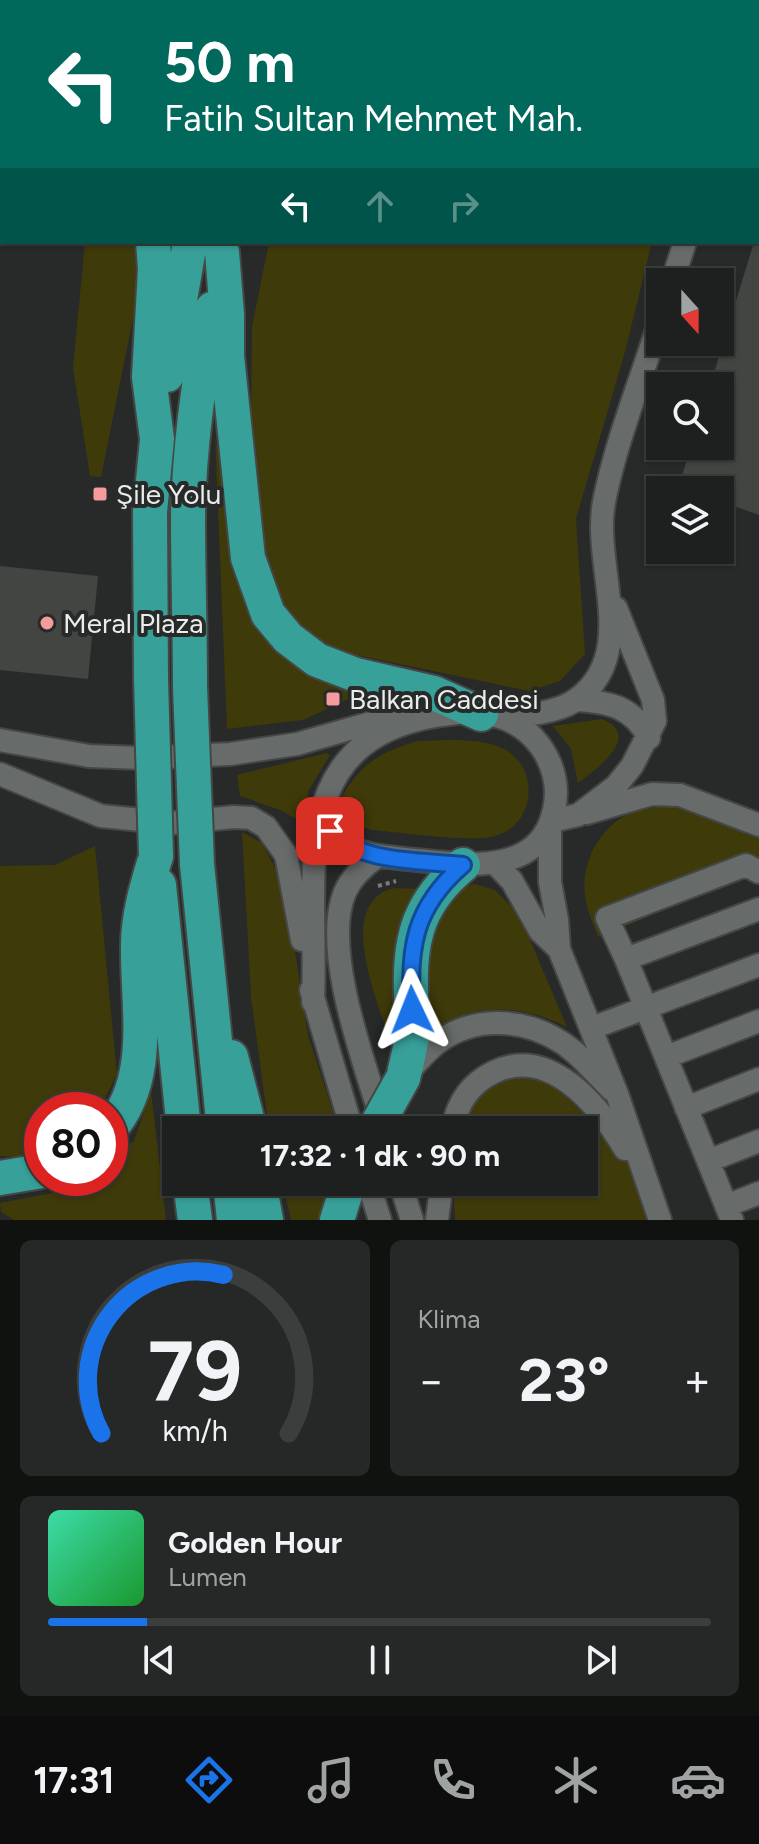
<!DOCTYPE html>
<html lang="tr">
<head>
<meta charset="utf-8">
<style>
	:root { --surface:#1d201e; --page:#252827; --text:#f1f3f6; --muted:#a0a3a4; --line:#3b3e3c; --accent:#1a73e8 }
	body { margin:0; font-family:Figtree,sans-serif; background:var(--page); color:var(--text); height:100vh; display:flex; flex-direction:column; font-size:30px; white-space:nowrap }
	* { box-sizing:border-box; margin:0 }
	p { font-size:26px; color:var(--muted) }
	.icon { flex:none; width:44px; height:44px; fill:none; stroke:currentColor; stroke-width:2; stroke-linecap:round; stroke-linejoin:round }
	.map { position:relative; height:1220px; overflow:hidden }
	.drawer { display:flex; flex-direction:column; gap:20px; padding:20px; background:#101210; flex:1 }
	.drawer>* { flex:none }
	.hud { position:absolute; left:0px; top:0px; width:760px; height:244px; box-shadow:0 2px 6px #0004,0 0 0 2px var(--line); background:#00695c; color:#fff; overflow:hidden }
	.needle { width:52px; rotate:159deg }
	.fabs { position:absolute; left:646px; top:268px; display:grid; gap:16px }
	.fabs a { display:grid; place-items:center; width:88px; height:88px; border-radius:0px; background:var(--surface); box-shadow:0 2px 6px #0004,0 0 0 2px var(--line); font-size:40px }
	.speed { position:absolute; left:24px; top:1092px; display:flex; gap:16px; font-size:40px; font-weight:700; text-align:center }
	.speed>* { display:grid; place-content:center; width:104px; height:104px; border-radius:50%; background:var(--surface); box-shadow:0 2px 6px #0004,0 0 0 2px var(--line); line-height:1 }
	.speed .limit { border:12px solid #d22; background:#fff; color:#111 }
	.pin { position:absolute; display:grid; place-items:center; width:68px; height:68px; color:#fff; margin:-34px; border-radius:16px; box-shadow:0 4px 12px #0006 }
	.me { position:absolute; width:88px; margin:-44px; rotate:358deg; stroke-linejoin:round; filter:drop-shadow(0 0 6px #0008) }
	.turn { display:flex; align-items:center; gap:28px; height:168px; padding:0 32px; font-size:36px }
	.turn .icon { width:104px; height:104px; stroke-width:2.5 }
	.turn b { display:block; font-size:56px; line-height:68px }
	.lanes { display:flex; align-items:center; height:76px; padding:0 32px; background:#0003; justify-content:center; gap:40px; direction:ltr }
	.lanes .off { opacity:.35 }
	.big { font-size:60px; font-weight:700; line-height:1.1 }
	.drawer .widget { flex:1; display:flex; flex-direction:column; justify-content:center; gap:12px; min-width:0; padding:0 28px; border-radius:12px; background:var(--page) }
	.drawer .dial { align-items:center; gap:0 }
	.dial svg { height:208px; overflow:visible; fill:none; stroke:var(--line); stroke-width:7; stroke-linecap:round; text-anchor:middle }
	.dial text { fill:var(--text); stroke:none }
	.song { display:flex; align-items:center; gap:24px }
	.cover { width:96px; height:96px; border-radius:12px; background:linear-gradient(135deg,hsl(160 70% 55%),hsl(130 70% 35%)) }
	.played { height:8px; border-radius:4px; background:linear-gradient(90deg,var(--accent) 15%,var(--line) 15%) }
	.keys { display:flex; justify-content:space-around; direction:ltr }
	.heat { display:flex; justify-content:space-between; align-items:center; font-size:44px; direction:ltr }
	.drawer .tiles { flex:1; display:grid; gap:20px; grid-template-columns:1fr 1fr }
	.widget:last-child { grid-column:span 2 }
	.trip { position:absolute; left:162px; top:1116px; width:436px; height:80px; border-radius:0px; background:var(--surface); box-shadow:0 2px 6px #0004,0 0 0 2px var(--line); font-weight:700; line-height:80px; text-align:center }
	.tab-bar { display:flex; height:128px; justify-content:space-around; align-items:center; background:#0c0d0c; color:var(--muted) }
	.tab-bar .icon { width:56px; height:56px }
	.tab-bar .active { color:var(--accent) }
	.tab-bar b { font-size:36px; color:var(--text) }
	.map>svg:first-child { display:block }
	.green { fill:#3f3a0a }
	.building { fill:#434542 }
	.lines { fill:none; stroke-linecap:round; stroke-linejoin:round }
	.minor-casing { stroke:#444745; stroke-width:26 }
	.major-casing { stroke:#444745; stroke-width:32 }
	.highway-casing { stroke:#444745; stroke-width:38 }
	.path { stroke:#797b7a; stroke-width:4; stroke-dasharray:4 4; stroke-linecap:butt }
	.minor { stroke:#676b69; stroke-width:22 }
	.major { stroke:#4a8b86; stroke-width:28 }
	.highway { stroke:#37a099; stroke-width:34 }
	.highway-bridge-casing { stroke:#444745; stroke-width:38; stroke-linecap:butt }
	.highway-bridge { stroke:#37a099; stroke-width:34 }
	.route-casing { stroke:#114b97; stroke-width:20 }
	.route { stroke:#1a73e8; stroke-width:14 }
	.poi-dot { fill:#f59b9c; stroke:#272a28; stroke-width:3 }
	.labels { text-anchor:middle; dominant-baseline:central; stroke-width:8; stroke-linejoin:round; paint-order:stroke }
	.poi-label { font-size:28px; fill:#eaeceb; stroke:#272a28; text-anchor:start }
</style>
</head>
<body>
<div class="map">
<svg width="759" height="1220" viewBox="0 0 759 1220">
	<rect width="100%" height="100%" fill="#272a28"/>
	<!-- green -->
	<path class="green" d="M403,0H731L402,2Z
		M85,242H138L137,299L101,477L90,476L73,368Z
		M269,242H652L625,352L576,519L585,654L560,681L529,691L337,651L288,617L266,556L251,414L252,327Z
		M215,437L243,573L368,690L303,720L227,729Z
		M602,719C644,736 595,770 578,783L571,749L553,726Z
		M418,741C443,740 481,737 504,749C541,769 535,825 495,836C471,843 400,832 371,830C353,824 344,818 341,799C358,765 382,751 418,741Z
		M327,753L330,755L309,790L301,822L280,810L240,796L237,775Z
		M669,806C690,809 710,817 730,826C740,830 747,836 759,838V871L598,937C594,925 588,913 586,901C578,867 599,826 631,813C643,808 657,807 669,806Z
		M242,832L262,843L285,887L308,1035L339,1130H269L251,997Z
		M95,846L117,1074L99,1110H42V1152L29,1157L0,1156V866L55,865Z
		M475,884L495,890L519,914L567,1027C513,1001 468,1003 420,1040L429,921L457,888Z
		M394,888L419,889L394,1052C382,1011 331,904 394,888Z
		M520,1073L550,1081L621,1150L668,1220H455L453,1182H584V1130H464C473,1094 486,1085 520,1073Z
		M151,1091L166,1220H14L1,1212L0,1203L63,1191L82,1178H110V1158L134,1141Z
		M282,1182H339L327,1220H291Z"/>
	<!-- building -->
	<path class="building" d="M759,239V515L720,501V490H689L679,486L691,446H720V386H710L754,242Z
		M0,566L98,576L88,679L0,670Z"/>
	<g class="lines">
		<defs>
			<path id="minor" d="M758,13L759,10
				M672,282L685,242
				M577,700C610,702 633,707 649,738
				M506,718C528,714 559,713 577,699C640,653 592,566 604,502C616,441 641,380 660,320
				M0,740L89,756L140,758L230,754L297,744L395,716
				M0,774L101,816L172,823L234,817L251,818L266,827L286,855L302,940
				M587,813L652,794L680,795L759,825
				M552,821L578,815L616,786L632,766L655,721L653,700L616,608
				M550,825V882L557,920L559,949L617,1094L660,1220
				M378,856C365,865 352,876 345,892C321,948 365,1065 382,1121
				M495,863L512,881L540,931L559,949
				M626,959L759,909
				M311,990L352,1130
				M313,1002C319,879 280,734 449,714C486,709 519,716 541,747C554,766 559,787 554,810C540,876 467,865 416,860C392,857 361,857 340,841C328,832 327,818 324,804
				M592,1028L759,965
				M666,1057L759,1021
				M406,1074C416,1064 426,1051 437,1043C474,1015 523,1018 561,1042C580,1054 595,1073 611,1089
				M686,1108L759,1079
				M452,1130C457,1104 469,1084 494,1072C550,1045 599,1106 625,1149
				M708,1161L759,1141
				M368,1182L380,1220
				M400,1182L412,1220
				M726,1206L759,1193
				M437,1220L442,1182
				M732,1220L626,959L607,918L746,865L759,872"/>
			<path id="major" d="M270,2V0"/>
			<path id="highway" d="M52,0L54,2
				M241,2V0
				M297,2L298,0
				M0,30L2,31
				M222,252L227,314V356L248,558L268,614L288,638L317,660L356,675L434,693L481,714
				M167,375L190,242
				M151,679L150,512L157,439L149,377L155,269L153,242
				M190,687C190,630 188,573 188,516C189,446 199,377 212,309
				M197,864L224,1130
				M159,885L184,1130
				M231,1057L250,1130
				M403,1078C407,1062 411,1046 413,1029C413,1017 411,1004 411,992C409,936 420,901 463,865
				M110,1129C154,1079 137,1007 138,946C138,915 147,886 156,856
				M0,1178L42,1171
				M190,1182L195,1220
				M230,1182L234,1220
				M259,1182L266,1220
				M337,1220L349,1182"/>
		</defs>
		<!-- minor casing -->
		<use href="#minor" class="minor-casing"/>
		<!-- major casing -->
		<use href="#major" class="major-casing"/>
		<!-- highway casing -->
		<use href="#highway" class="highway-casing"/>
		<!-- path -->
		<path class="path" d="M378,886L396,881"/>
		<!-- minor -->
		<use href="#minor" class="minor"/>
		<!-- major -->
		<use href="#major" class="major"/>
		<!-- highway -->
		<use href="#highway" class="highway"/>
		<defs>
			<path id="highway-bridge" d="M151,679L156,856
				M190,687L197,864
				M374,1130L403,1078"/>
		</defs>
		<!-- highway-bridge casing -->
		<use href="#highway-bridge" class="highway-bridge-casing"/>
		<!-- highway-bridge -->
		<use href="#highway-bridge" class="highway-bridge"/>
	</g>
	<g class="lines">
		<defs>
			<path id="route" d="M330,831C362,864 420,860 463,865C414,907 408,948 412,1010"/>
		</defs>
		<!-- route casing -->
		<use href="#route" class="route-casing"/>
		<!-- route -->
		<use href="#route" class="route"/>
	</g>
	<!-- markers -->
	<g class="poi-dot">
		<rect x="92" y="486" width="16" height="16" rx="4"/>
		<circle cx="47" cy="623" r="8"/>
		<rect x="325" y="691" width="16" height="16" rx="4"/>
	</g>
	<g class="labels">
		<!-- poi labels -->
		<g class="poi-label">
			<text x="116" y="494">Şile Yolu</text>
			<text x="63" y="623">Meral Plaza</text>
			<text x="349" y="699">Balkan Caddesi</text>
		</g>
	</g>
</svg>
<div class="fabs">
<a><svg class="needle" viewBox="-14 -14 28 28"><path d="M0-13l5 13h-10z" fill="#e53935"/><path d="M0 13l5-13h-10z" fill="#a0a3a4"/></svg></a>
<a><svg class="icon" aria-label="search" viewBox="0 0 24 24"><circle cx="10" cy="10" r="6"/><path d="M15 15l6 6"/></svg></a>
<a><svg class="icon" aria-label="layers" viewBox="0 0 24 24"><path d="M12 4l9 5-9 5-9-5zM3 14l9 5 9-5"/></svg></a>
</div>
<div class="speed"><div class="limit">80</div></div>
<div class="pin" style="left:330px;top:831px;background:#d93025"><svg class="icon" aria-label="arrive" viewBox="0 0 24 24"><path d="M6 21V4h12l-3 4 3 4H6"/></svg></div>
<svg class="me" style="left:412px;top:1010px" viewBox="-20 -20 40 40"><path d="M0-17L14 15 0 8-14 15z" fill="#1a73e8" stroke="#fff" stroke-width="4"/></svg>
<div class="trip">17:32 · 1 dk · 90 m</div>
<div class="hud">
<div class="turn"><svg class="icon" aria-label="left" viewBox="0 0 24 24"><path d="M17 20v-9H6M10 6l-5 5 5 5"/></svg><div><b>50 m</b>Fatih Sultan Mehmet Mah.</div></div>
<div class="lanes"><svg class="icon" aria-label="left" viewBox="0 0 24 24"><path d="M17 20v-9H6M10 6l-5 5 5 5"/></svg><svg class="icon off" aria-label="ahead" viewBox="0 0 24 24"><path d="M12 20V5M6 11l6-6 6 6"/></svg><svg class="icon off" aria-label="right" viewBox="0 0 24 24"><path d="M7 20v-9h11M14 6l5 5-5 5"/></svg></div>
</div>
</div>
<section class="drawer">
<div class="tiles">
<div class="widget dial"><svg viewBox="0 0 100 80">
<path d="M14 69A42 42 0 1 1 86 69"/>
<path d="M14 69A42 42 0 0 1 61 8" stroke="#1a73e8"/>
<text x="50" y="56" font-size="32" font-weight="700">79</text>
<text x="50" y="72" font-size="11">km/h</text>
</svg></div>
<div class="widget"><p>Klima</p>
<div class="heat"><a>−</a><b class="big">23°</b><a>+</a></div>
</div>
<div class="widget">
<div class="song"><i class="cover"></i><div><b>Golden Hour</b><p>Lumen</p></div></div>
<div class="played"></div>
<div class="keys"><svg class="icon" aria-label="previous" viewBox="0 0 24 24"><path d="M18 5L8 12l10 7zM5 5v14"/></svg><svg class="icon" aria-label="pause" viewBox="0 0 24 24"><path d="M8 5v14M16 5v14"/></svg><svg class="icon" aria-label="next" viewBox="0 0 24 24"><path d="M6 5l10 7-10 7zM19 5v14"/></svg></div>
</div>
</div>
</section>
<nav class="tab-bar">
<b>17:31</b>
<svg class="icon active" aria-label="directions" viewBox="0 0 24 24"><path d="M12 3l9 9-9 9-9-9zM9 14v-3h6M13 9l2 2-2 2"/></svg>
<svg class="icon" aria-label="music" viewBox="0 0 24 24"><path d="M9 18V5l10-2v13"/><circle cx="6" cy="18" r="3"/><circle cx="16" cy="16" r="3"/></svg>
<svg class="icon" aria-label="phone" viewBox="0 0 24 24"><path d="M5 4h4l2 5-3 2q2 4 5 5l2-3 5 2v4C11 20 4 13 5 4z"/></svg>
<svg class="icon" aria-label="climate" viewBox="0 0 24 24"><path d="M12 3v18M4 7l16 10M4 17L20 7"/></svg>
<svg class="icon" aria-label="car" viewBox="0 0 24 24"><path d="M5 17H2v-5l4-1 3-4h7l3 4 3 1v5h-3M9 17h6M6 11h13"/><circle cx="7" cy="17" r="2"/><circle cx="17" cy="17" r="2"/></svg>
</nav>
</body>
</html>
